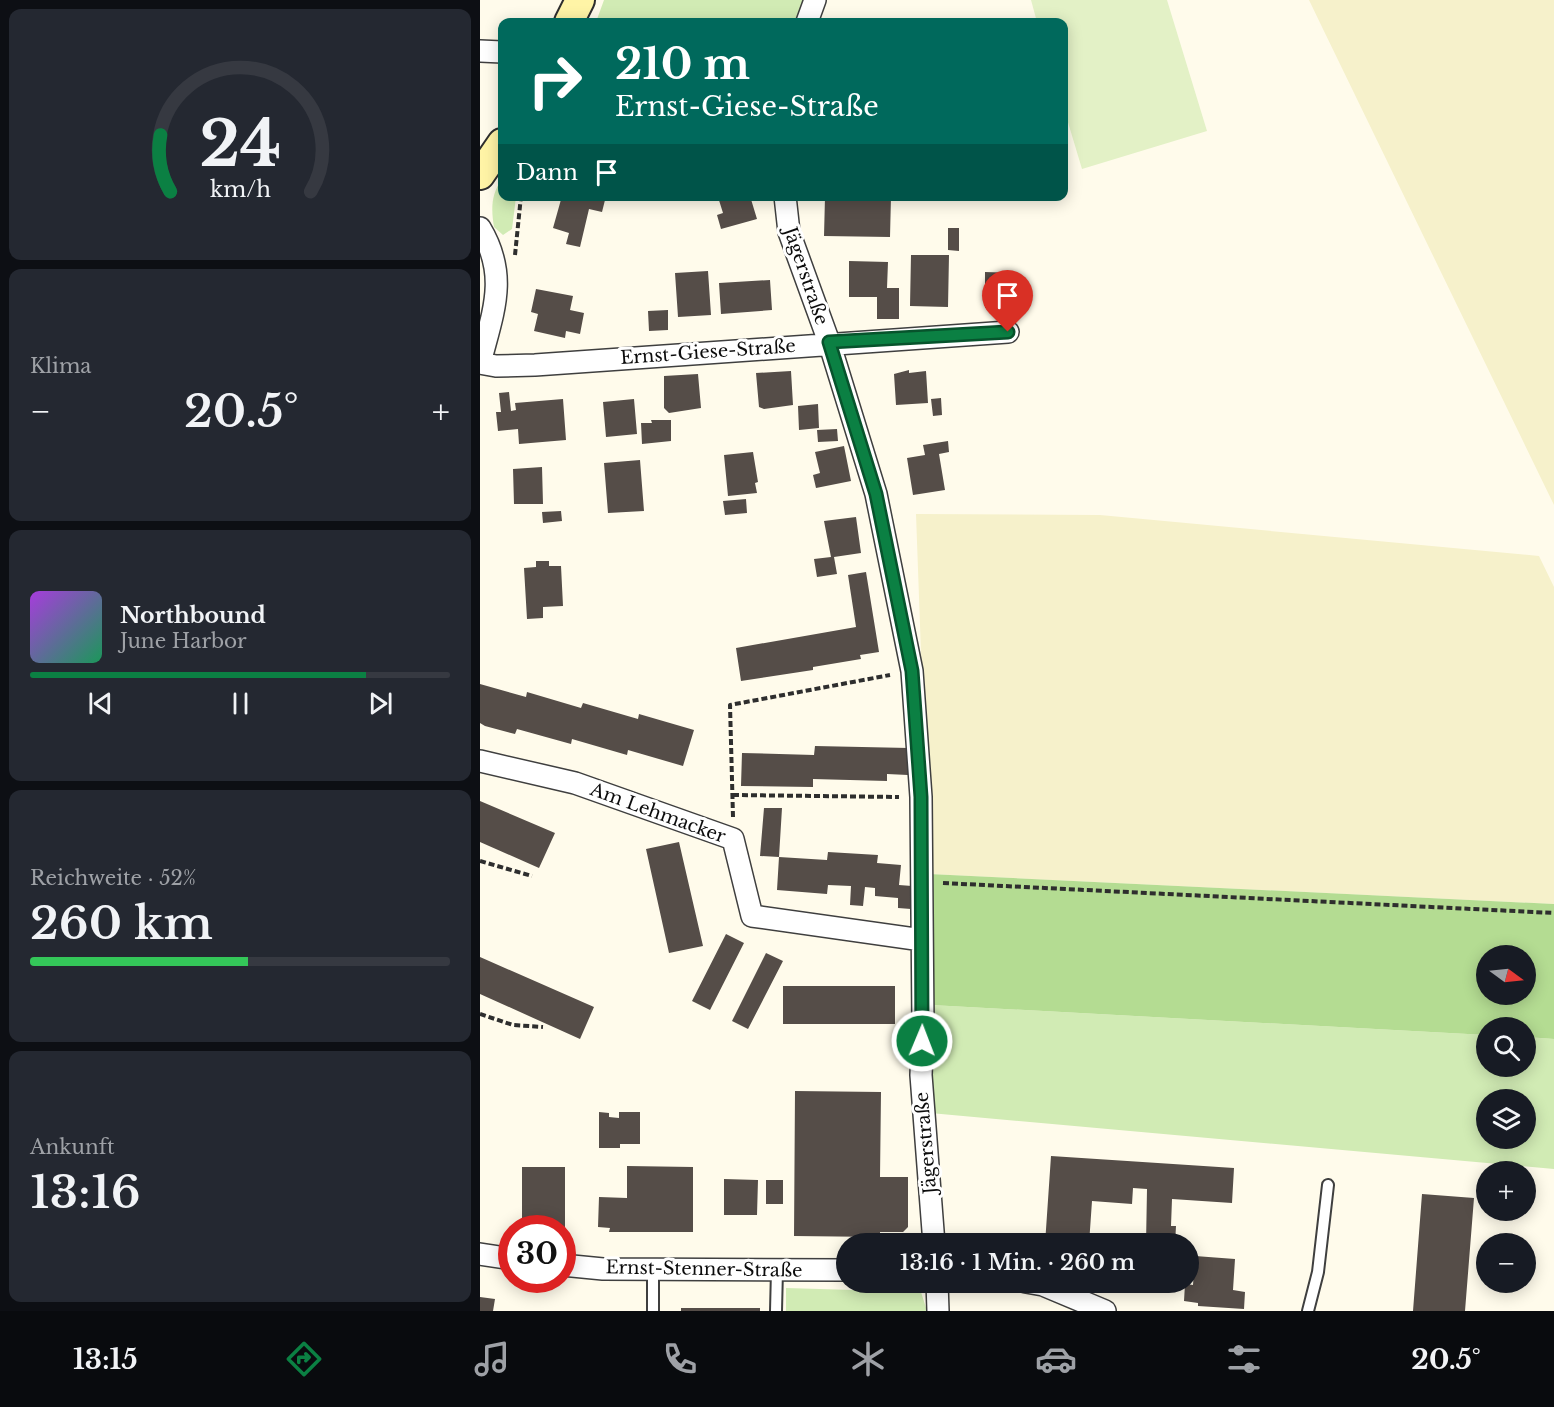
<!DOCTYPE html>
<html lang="de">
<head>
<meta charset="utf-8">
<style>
	:root { --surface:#171b24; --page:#242831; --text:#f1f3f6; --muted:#9ea1a6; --line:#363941; --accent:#0b8043 }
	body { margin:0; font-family:"Libre Baskerville",serif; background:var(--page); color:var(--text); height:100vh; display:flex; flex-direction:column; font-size:22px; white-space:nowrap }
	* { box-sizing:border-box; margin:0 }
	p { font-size:20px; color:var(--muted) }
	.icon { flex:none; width:33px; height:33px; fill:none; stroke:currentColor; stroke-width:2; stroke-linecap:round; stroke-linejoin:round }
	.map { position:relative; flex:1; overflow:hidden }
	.sheet { display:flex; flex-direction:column; gap:9px; padding:9px; background:#0d0f14; width:480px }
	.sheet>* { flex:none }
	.banner { position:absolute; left:18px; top:18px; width:570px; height:183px; border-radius:12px; box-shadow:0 3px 15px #0003; background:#00695c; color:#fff; overflow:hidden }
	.needle { width:39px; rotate:105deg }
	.fabs { position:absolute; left:996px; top:945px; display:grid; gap:12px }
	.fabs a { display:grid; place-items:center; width:60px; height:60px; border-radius:50%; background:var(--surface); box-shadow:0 3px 15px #0003; font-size:30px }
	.speed { position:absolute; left:18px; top:1215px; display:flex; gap:12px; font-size:30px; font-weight:700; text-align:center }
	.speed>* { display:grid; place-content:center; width:78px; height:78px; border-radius:50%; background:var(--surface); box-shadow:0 3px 15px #0003; line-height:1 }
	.speed .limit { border:9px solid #d22; background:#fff; color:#111 }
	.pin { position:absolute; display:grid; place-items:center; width:51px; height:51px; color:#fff; margin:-62px -26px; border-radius:50% 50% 50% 0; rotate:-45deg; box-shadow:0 0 6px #0007 }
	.pin .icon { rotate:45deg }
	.me { position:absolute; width:66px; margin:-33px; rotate:1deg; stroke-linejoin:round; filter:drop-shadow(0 0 4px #0008) }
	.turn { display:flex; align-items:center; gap:21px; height:126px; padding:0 18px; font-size:27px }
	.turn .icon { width:78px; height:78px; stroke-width:2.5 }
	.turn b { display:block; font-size:42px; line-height:51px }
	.then { display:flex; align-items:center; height:57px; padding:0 18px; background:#0003; gap:12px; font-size:22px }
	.big { font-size:45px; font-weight:600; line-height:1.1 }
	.sheet .tile { flex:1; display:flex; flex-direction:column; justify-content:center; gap:9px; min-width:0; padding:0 21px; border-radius:12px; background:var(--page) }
	.sheet .dial { align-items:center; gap:0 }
	.dial svg { height:156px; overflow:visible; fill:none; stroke:var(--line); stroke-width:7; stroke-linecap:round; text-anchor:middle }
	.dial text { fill:var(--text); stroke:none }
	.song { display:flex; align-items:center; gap:18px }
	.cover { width:72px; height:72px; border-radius:9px; background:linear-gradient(135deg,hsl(280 70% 55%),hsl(150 70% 35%)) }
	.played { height:6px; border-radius:3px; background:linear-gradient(90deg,var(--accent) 80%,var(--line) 80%) }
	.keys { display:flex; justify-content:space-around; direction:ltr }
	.heat { display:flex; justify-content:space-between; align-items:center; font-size:33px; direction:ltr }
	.charge { height:9px; border-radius:4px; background:linear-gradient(90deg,#34c759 52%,var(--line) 0) }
	.trip { position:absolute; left:356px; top:1233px; width:363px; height:60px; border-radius:30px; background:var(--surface); box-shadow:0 3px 15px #0003; font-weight:600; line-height:60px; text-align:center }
	.menu { display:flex; height:96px; justify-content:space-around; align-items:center; background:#090b0e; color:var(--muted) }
	.menu .icon { width:42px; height:42px }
	.menu .on { color:var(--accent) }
	.menu b { font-size:27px; color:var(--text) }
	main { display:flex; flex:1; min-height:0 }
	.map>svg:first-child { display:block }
	.farmland { fill:#f6f1cb }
	.green { fill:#d1ebb4; fill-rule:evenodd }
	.forest { fill:#b4dc92; fill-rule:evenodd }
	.pitch { fill:#e3f1c6 }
	.building { fill:#554d48 }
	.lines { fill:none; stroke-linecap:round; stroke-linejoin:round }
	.lane-casing { stroke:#3f3f3f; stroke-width:14 }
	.street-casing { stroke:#3f3f3f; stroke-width:24 }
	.secondary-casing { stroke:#2e2e2e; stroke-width:32 }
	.path { stroke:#2e2e2e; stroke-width:4; stroke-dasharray:6 3; stroke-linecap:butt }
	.lane { stroke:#fff; stroke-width:10 }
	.street { stroke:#fff; stroke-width:21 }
	.secondary { stroke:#fff4a6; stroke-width:28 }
	.route-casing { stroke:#07532c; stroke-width:15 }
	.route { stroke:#0b8043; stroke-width:10 }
	.labels { text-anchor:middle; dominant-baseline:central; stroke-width:6; stroke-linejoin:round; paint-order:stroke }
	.street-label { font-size:18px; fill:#0c0c0c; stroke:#fff }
</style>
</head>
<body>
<main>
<section class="sheet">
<div class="tile dial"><svg viewBox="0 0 100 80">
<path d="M14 69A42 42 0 1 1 86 69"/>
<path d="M14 69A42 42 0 0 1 9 40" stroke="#0b8043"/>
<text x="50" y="56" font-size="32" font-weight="700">24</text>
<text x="50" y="72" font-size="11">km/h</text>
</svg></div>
<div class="tile"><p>Klima</p>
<div class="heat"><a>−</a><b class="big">20.5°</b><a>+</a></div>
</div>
<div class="tile">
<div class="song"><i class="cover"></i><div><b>Northbound</b><p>June Harbor</p></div></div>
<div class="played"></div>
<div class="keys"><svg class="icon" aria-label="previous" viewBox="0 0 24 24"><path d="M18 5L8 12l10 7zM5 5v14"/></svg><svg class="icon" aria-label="pause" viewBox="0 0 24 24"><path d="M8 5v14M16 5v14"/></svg><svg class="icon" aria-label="next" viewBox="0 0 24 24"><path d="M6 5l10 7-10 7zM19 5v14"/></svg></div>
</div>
<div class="tile"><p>Reichweite · 52%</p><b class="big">260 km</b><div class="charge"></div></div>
<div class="tile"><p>Ankunft</p><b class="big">13:16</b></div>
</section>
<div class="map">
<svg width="1074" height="1311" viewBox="0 0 1074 1311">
	<rect width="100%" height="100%" fill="#fffbeb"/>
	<!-- farmland -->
	<path class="farmland" d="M829,0H1074V505L842,27Z
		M436,514L620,515L1059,556L1074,587V904L449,874Z"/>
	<!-- green -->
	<path class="green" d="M124,0H323L316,22H116Z
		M22,179V196L36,197L32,229L23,235L14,227C11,209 11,194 22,179Z
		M451,1005L1006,1035V1066H1046V1037L1074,1039V1169L450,1113ZM1006,1100H1046V1138H1006Z
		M306,1288L441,1292L447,1311H306Z"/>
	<!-- forest -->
	<path class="forest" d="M449,874L1074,904V1039L1046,1037V1028H1006V1035L451,1005ZM1006,956H1046V994H1006Z"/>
	<!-- pitch -->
	<path class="pitch" d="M551,0H687L727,131L602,169L584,109V22H557Z"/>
	<!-- building -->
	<path class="building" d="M82,196H126L122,212L109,209L100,247L86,244L89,233L73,228Z
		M270,196L277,219L241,229L237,215L243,213L238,197Z
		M372,196H411L410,237L344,236L345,197Z
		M468,228H479V251L468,250Z
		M431,255H469L468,307L430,306Z
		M369,261L408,262L407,288H419V319H397V297H369Z
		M228,271L231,315L198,317L195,273Z
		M505,272L537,273L536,303H519V308H505Z
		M290,280L292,310L241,314L239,283Z
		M56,289L93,296L90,310L104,313L100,334L86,331L85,338L54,331L58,314L51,312Z
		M188,310V330L169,331L168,311Z
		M429,370V373L446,371L448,403L416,405L414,374Z
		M311,371L313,405L284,409L279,407L276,373Z
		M218,374L221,408L189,413L184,408V376Z
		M29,392L31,411L36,410L35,403L83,399L86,440L39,444L38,429L18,431L16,412H21L19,393Z
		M461,398L462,415L453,416L451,399Z
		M154,399L157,434L126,437L123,402Z
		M338,404L339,428L319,430L318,406Z
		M171,420H191V441L162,444L161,423H172Z
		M357,429L358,441L338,442L337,430Z
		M468,441L469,452L459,454L465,490L433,495L427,458L445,455L443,445Z
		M364,446L371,481L336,488L333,475L340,473L335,452Z
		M273,452L278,482L275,483L277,493L248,496L244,455Z
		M160,460L164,511L128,513L124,463Z
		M62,467L63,504H34L33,469Z
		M266,499L267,513L245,515L243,501Z
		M81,511L82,521L63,523L62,512Z
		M376,517L381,553L354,557L357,574L337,577L334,559L351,557L344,521Z
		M56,561H69V566H81L83,606L63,607V618L47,619L44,568L56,567Z
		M386,572L399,652L380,655L381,659L333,667V670L261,681L256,648L376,627L368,575Z
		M0,684L46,697L47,692L101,708L103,703L158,719L159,714L214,730L203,766L148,750L147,755L92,739L91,744L37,729L35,734L5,726L0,723Z
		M335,746L429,748L428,775L407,774V781L333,779V787L261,786L262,753L334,755Z
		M0,801L75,833L59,868L0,842Z
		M284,808H302L299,857L280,856Z
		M199,842L223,946L189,953L166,849Z
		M348,852L398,855L397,863L421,865L419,885L432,886L431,909L418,908V898L395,896V888L385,887L383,906L370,905L371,886L348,885L347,894L297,890L299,857L347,860Z
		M246,934L264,943L230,1010L212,1001Z
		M286,953L303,961L268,1029L252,1021Z
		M0,957L114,1007L100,1039L0,994Z
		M303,986H415V1024H303Z
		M315,1091L401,1092L400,1177H428V1227L423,1232H400V1237L314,1236Z
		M119,1112L129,1113V1117L139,1118V1112H160V1144H140V1148H119Z
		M571,1156L754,1168L752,1203L692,1199L691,1226H696L695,1244H666L667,1189L653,1188L652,1204L612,1201L609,1244H565Z
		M147,1166L213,1167V1232H129L130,1228L118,1227L119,1197L147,1198Z
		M42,1167H85V1229L42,1228Z
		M244,1179L278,1180L277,1215H244Z
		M286,1180H303V1204H286Z
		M942,1194L994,1198L985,1311H933Z
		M715,1256L755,1259L753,1290L765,1292L764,1309L718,1306V1303L704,1301L705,1284L713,1285Z
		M0,1297L15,1299L13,1311H0Z
		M201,1308H280V1311H201Z"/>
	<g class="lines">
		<defs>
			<path id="lane" d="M173,1311V1270
				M296,1311L297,1270
				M828,1311L838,1272L848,1185"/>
			<path id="street" d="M327,22L335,0
				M0,51L22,52
				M305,196L309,232L349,342L396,494L432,671L441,797L443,1024L441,1075L454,1244
				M0,228C29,276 13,312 0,363
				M0,363L16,366L55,365L528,332
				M0,761L95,783L253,839L272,916L442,940
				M0,1254L32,1259
				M82,1265L123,1269L366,1270
				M457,1282L458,1311
				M546,1282L563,1285L625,1311"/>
			<path id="secondary" d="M89,22L100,0
				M0,175L22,143"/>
		</defs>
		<!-- lane casing -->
		<use href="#lane" class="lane-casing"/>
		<!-- street casing -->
		<use href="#street" class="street-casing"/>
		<!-- secondary casing -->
		<use href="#secondary" class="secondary-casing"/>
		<!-- path -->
		<path class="path" d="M35,255L41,196
			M253,795L419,797
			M253,817L250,705L410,675
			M0,861L52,876
			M463,883L1074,913
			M0,1014L33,1025L63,1027"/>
		<!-- lane -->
		<use href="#lane" class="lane"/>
		<!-- street -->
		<use href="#street" class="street"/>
		<!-- secondary -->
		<use href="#secondary" class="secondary"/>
	</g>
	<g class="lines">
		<defs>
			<path id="route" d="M442,1041L441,797L432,671L396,494L349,342L528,332"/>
		</defs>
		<!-- route casing -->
		<use href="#route" class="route-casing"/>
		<!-- route -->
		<use href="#route" class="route"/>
	</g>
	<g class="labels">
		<!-- street labels -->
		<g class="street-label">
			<text transform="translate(326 276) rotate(71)">Jägerstraße</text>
			<text transform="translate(228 352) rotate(-4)">Ernst-Giese-Straße</text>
			<text transform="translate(178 813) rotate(20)">Am Lehmacker</text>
			<text transform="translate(446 1143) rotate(-95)">Jägerstraße</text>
			<text transform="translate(224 1269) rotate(1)">Ernst-Stenner-Straße</text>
		</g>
	</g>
</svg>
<div class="fabs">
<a><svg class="needle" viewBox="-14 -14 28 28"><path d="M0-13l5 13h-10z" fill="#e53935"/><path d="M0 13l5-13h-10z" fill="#9ea1a6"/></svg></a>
<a><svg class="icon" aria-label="search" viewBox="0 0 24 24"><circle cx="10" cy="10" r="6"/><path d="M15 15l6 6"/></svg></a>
<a><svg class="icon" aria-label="layers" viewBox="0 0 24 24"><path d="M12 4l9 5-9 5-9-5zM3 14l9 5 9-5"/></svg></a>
<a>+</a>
<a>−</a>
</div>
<div class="speed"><div class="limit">30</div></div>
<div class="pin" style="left:528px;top:332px;background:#d93025"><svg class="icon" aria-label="arrive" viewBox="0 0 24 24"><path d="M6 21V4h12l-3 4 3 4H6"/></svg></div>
<svg class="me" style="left:442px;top:1041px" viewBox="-20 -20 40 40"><circle r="17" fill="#0b8043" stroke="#fff" stroke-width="3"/><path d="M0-11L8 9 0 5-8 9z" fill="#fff"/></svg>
<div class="trip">13:16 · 1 Min. · 260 m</div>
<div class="banner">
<div class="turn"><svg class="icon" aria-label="right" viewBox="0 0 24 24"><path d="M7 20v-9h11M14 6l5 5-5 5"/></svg><div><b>210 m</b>Ernst-Giese-Straße</div></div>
<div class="then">Dann<svg class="icon" aria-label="arrive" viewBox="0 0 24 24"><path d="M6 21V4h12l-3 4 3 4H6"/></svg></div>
</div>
</div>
</main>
<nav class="menu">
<b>13:15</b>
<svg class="icon on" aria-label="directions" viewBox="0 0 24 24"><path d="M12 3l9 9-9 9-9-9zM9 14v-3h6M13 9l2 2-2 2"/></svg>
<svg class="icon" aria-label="music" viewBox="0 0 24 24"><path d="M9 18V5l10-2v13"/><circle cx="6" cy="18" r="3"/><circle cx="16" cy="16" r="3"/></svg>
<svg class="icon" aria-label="phone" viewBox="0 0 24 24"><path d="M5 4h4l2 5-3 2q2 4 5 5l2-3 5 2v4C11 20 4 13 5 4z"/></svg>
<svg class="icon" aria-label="climate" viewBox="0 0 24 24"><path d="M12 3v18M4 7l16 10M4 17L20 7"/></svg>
<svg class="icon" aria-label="car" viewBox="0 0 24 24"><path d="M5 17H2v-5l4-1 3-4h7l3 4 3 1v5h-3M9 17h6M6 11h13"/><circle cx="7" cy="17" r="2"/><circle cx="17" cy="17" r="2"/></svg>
<svg class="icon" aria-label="filters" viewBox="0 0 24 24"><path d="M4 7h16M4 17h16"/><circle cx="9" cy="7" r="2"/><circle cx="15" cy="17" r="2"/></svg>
<b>20.5°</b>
</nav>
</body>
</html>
